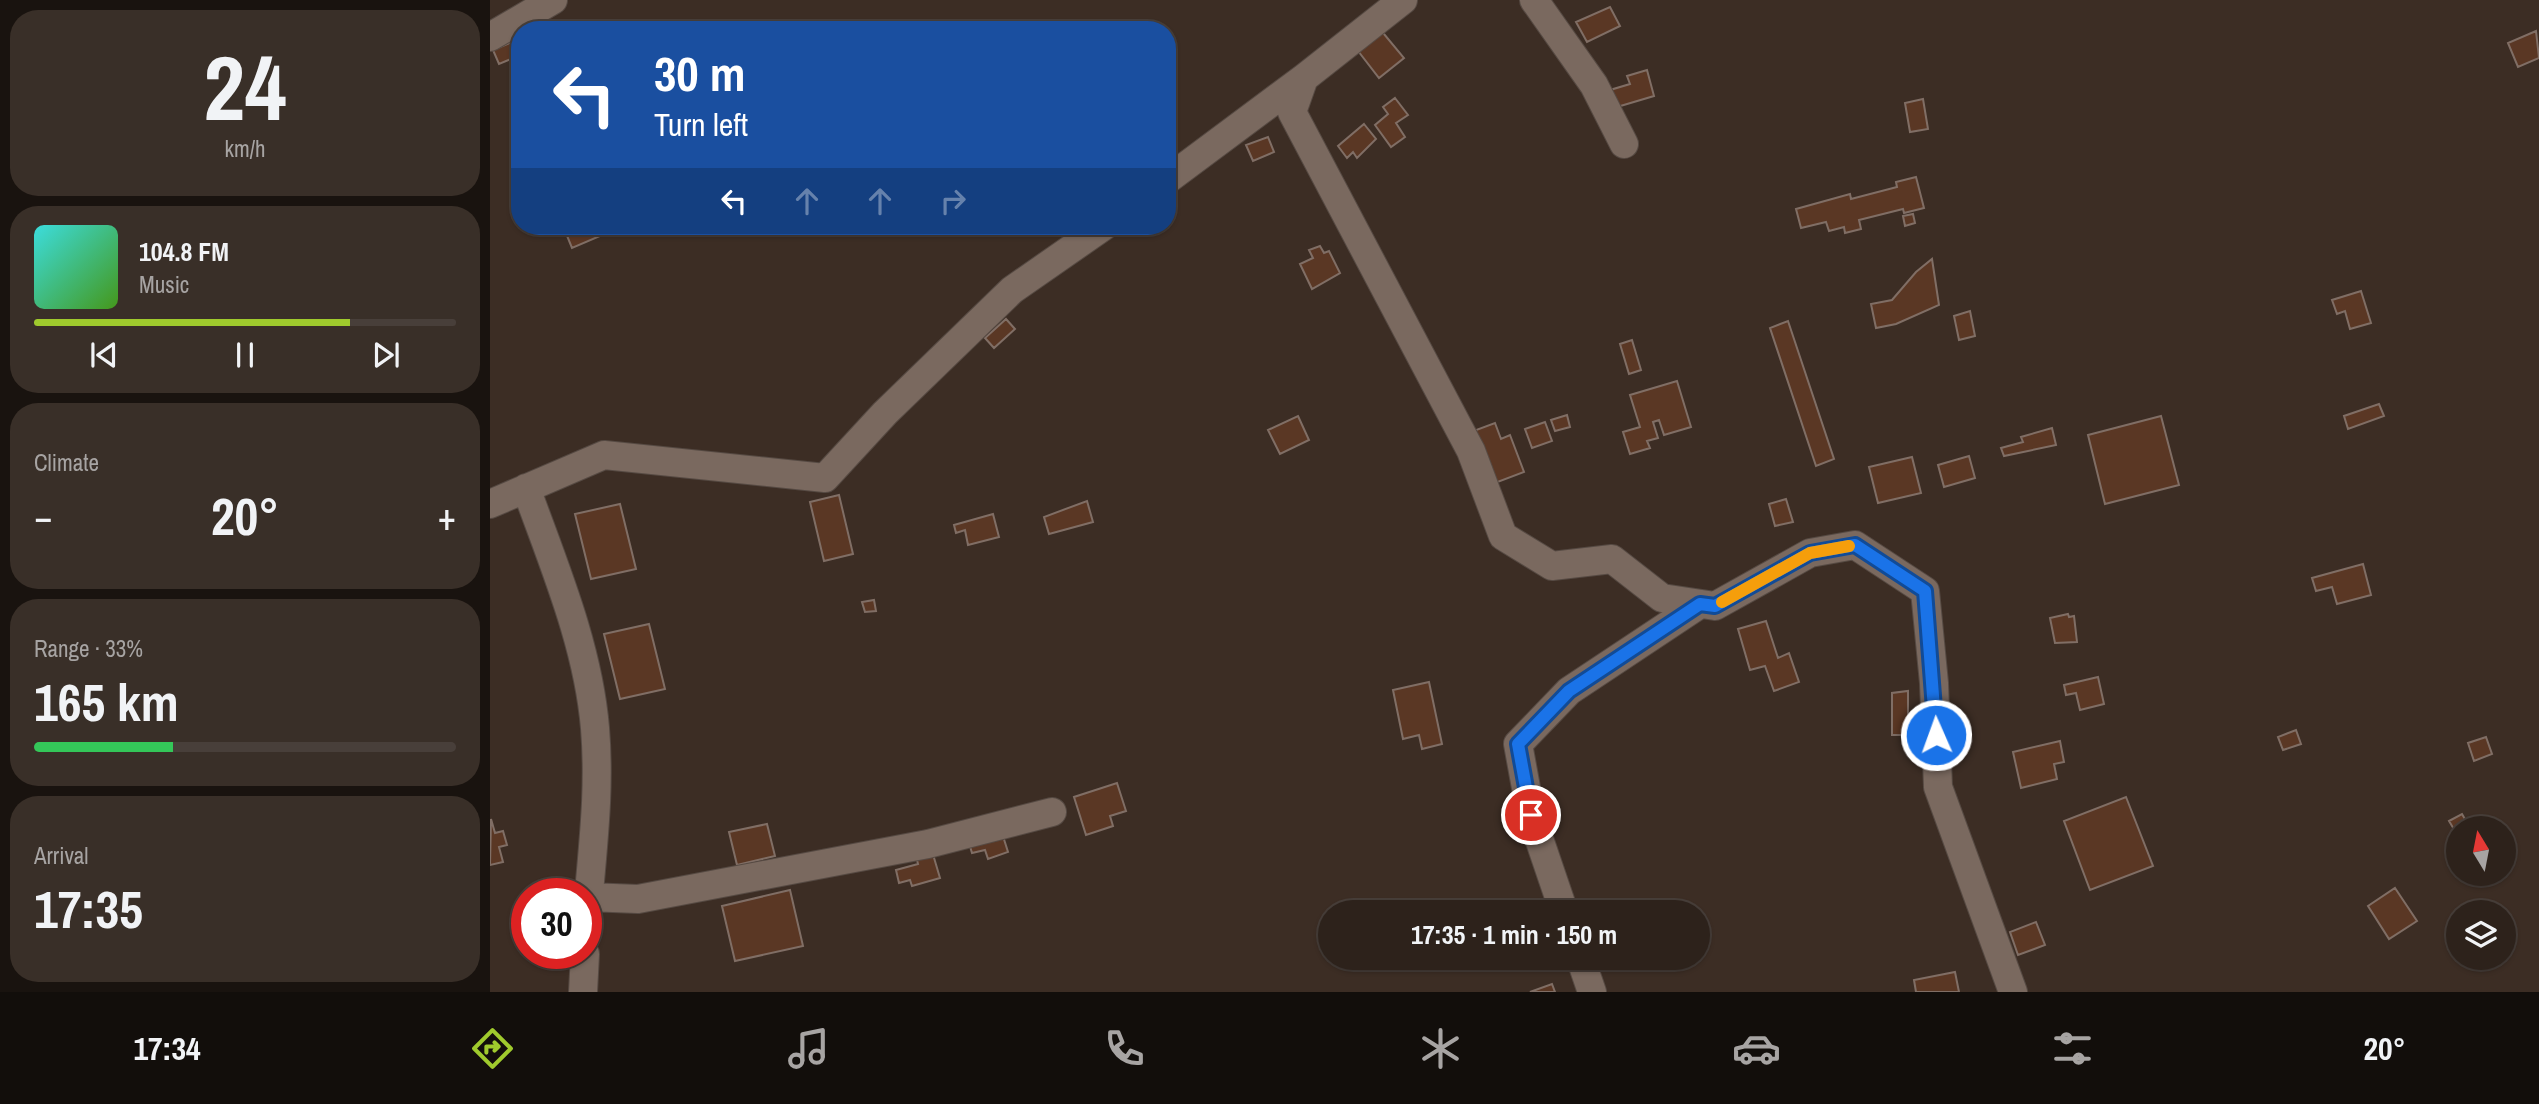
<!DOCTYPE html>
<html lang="en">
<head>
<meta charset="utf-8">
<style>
	:root { --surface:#2d221b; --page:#392f28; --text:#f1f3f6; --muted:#a7a4a3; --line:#483f3a; --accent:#9fca2d }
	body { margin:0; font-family:"Archivo Narrow",sans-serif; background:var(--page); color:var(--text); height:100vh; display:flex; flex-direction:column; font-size:26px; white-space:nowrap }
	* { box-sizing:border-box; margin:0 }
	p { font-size:23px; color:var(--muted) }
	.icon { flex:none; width:38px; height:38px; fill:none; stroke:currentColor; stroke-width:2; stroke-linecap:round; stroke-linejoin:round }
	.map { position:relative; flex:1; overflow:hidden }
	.panel { display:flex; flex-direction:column; gap:10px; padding:10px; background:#19130f; width:490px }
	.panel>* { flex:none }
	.hud { position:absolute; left:21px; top:21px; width:665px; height:214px; border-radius:28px; box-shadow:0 2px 5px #0004,0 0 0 2px var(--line); background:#1a4fa0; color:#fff; overflow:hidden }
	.needle { width:46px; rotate:350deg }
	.controls { position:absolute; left:1956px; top:816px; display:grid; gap:14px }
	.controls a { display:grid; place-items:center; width:70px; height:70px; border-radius:50%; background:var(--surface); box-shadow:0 2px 5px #0004,0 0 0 2px var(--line); font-size:35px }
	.speed { position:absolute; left:21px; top:878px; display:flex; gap:14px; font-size:35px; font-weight:700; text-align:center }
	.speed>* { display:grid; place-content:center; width:91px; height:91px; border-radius:50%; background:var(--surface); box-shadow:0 2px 5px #0004,0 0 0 2px var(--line); line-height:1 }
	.speed .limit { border:10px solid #d22; background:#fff; color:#111 }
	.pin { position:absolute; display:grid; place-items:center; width:60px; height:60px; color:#fff; margin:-30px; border:4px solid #fff; border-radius:50%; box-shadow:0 2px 7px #0007 }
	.me { position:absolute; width:77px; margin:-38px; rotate:358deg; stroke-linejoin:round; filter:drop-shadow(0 0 5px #0008) }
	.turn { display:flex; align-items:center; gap:24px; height:147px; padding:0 28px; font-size:32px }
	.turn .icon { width:91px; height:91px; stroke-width:2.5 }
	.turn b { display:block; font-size:49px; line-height:60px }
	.lanes { display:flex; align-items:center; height:66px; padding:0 28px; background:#0003; justify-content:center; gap:35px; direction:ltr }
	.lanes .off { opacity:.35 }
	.big { font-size:52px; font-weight:700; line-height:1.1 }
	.panel .card { flex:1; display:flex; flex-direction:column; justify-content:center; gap:10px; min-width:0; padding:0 24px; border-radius:28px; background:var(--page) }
	.panel .dial { align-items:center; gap:0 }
	.dial b { font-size:91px; line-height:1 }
	.song { display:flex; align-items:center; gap:21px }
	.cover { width:84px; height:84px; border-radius:10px; background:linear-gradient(135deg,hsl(180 70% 55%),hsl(100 70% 35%)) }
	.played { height:7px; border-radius:4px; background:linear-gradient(90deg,var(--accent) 75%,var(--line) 75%) }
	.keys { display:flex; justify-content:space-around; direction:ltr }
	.heat { display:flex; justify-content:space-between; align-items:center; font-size:38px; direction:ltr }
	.charge { height:10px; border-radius:5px; background:linear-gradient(90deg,#34c759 33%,var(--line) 0) }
	.trip { position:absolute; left:828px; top:900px; width:392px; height:70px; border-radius:35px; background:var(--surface); box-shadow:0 2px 5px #0004,0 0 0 2px var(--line); font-weight:700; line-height:70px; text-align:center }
	.menu { display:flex; height:112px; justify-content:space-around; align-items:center; background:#120e0b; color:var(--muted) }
	.menu .icon { width:49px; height:49px }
	.menu .on { color:var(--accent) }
	.menu b { font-size:32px; color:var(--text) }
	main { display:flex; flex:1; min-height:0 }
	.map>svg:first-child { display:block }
	.building { fill:#5a3724; stroke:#806e65; stroke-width:2 }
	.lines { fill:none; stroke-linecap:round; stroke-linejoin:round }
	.street-casing { stroke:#564a43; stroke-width:30 }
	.street { stroke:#7a695f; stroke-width:28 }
	.route-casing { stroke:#114b97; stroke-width:18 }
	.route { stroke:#1a73e8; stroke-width:12 }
	.slow { stroke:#f59e0b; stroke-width:12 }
</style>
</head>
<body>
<main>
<section class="panel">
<div class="card dial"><b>24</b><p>km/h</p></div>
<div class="card">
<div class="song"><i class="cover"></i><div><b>104.8 FM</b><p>Music</p></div></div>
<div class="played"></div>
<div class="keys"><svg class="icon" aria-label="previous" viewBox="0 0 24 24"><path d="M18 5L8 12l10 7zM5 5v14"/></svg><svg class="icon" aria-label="pause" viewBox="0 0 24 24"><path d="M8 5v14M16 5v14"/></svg><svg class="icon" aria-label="next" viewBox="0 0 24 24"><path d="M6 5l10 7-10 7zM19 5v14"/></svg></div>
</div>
<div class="card"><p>Climate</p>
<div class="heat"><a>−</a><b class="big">20°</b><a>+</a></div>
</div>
<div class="card"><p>Range · 33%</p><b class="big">165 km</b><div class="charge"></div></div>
<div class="card"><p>Arrival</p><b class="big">17:35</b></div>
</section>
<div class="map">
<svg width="2049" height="992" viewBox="0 0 2049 992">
	<rect width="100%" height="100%" fill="#3c2d24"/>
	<!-- building -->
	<path class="building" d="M1120,7L1130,26L1097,42L1086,22Z
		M889,28L914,58L889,78L865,47Z
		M2046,31L2049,58L2028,67L2018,43Z
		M22,42L28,56L9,64L3,50Z
		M1157,70L1164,96L1127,107L1120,90L1140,84L1137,76Z
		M905,98L918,115L906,123L915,137L901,147L885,125L898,114L893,107Z
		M1433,99L1438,129L1420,132L1415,103Z
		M874,124L886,139L867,158L863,152L857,158L848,146Z
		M778,137L784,152L763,161L756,145Z
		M1426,177L1434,208L1414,213L1413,209L1369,220L1371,229L1355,233L1354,227L1339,231L1336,222L1311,228L1306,209L1360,194L1361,199L1407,187L1406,182Z
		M1423,214L1425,223L1415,226L1413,216Z
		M73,226H106L110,236L82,248Z
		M830,246L834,253L839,251L850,273L822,289L810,264L823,258L819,250Z
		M1442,259L1449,305L1406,324L1386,328L1381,304L1402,300L1426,272Z
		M1871,291L1881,323L1860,329L1855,311L1847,314L1842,300Z
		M1480,311L1485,336L1469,340L1464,316Z
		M516,319L525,329L504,348L495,338Z
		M1298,321L1344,459L1326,466L1280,328Z
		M1142,340L1151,370L1139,374L1130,344Z
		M1187,381L1201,427L1174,435L1169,420L1163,422L1168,438L1157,441L1160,448L1140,454L1133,432L1150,427L1140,395Z
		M1889,404L1894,416L1858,429L1854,416Z
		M1077,415L1080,427L1065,431L1061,420Z
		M808,416L819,440L790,454L778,430Z
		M1671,416L1689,485L1615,504L1598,435Z
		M1055,422L1062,441L1042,448L1035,429Z
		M1005,423L1011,439L1020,435L1034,472L997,486L978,433Z
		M1562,428L1566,445L1514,456L1511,448L1533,442L1531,437Z
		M1479,456L1485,478L1454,487L1448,465Z
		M1422,457L1431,493L1388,503L1379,467Z
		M349,495L363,554L334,561L320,502Z
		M1296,499L1303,522L1285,526L1279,504Z
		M597,501L603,522L559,534L554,517Z
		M130,504L146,569L101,579L85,514Z
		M503,514L509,537L478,545L475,530L466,533L464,525Z
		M1873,564L1881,595L1847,604L1842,587L1826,591L1822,578Z
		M384,600L386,611L375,612L372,602Z
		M1578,614L1579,617L1584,616L1587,642L1565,643L1560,618Z
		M1276,621L1288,658L1299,653L1309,682L1284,691L1275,666L1260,670L1248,629Z
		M159,624L175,689L130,699L114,634Z
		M1608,677L1614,704L1590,710L1586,693L1576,695L1574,685Z
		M939,682L952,744L932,749L929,735L913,739L903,690Z
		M1418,691V735H1402V693Z
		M1806,730L1811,744L1793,750L1788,737Z
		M1996,737L2002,754L1984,761L1978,743Z
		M1570,741L1574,762L1564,764L1567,779L1531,788L1523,752Z
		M627,783L636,811L620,816L623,826L596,835L584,797Z
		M1636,797L1663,866L1600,890L1574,821Z
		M1972,814L1980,828H1969L1968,836L1959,821Z
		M1,819L5,833L13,831L17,845L9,847L13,862L0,865Z
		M277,824L285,856L247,865L239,832Z
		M512,833L518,852L498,859L495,850L482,853L479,843Z
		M442,851L450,878L422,886L420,880L409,883L406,870L428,864L426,856Z
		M1905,888L1927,921L1899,939L1878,906Z
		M300,890L313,946L245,961L232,906Z
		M1546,922L1555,945L1528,955L1520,932Z
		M1465,972L1469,992H1426L1424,980Z
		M1062,984L1065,992H1040Z"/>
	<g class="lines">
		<defs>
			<path id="street" d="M913,0L814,78L802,112L981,451L1013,536L1062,566L1122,559L1172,598L1225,606L1320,553L1365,545L1435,591L1444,683L1448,787L1523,992
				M1044,0L1104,85L1134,144
				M0,37L63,0
				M677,180L814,78
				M36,488C64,566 98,645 105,728C111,800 100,863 96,934
				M0,504L114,455L335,478L395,413L522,290L614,226
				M98,897L148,899L438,844L562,812
				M1074,912L1041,815L1028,744L1079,691L1210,604
				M1090,957L1102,992
				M93,992L95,954"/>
		</defs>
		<!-- street casing -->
		<use href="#street" class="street-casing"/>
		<!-- street -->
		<use href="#street" class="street"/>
	</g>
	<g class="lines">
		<defs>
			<path id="route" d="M1041,815L1028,744L1079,691L1210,604L1225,606L1320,553L1365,545L1435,591L1446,735"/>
		</defs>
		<!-- route casing -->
		<use href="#route" class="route-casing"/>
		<!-- route -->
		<use href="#route" class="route"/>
		<!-- slow -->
		<path class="slow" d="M1232,602L1320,553L1359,546"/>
	</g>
</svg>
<div class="controls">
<a><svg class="needle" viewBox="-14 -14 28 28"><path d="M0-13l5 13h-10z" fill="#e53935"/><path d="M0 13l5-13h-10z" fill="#a7a4a3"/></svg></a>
<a><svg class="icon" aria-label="layers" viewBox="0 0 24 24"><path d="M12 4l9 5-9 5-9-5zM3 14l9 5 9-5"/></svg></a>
</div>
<div class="speed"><div class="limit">30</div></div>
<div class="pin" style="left:1041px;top:815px;background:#d93025"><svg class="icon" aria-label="arrive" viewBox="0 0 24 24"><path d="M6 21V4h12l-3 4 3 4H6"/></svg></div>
<svg class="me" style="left:1446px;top:735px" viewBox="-20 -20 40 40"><circle r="17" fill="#1a73e8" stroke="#fff" stroke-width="3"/><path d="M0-11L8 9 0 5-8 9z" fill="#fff"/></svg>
<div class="trip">17:35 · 1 min · 150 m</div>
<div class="hud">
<div class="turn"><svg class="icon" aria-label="left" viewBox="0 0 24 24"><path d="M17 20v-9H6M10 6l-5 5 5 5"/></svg><div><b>30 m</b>Turn left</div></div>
<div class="lanes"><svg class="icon" aria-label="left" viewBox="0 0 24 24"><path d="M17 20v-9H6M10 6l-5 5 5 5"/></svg><svg class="icon off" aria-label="ahead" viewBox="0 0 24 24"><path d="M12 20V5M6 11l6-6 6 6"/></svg><svg class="icon off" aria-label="ahead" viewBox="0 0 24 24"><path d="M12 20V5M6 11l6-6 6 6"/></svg><svg class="icon off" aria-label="right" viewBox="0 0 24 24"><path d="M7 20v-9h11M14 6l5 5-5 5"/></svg></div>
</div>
</div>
</main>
<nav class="menu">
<b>17:34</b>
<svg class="icon on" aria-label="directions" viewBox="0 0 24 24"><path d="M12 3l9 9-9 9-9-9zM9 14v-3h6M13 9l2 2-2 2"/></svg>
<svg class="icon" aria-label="music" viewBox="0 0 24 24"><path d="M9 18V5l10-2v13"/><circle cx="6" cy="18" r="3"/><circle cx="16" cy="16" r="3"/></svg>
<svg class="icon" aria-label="phone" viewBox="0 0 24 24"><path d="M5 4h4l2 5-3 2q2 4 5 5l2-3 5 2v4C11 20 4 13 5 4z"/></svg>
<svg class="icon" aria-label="climate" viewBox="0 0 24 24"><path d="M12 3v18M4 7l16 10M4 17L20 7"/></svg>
<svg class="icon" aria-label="car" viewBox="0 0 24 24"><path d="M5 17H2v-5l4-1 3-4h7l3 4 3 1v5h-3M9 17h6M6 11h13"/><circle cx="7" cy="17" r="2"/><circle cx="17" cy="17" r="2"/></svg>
<svg class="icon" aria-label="filters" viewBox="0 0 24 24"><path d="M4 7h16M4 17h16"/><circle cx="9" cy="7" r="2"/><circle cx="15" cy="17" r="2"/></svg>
<b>20°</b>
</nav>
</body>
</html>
